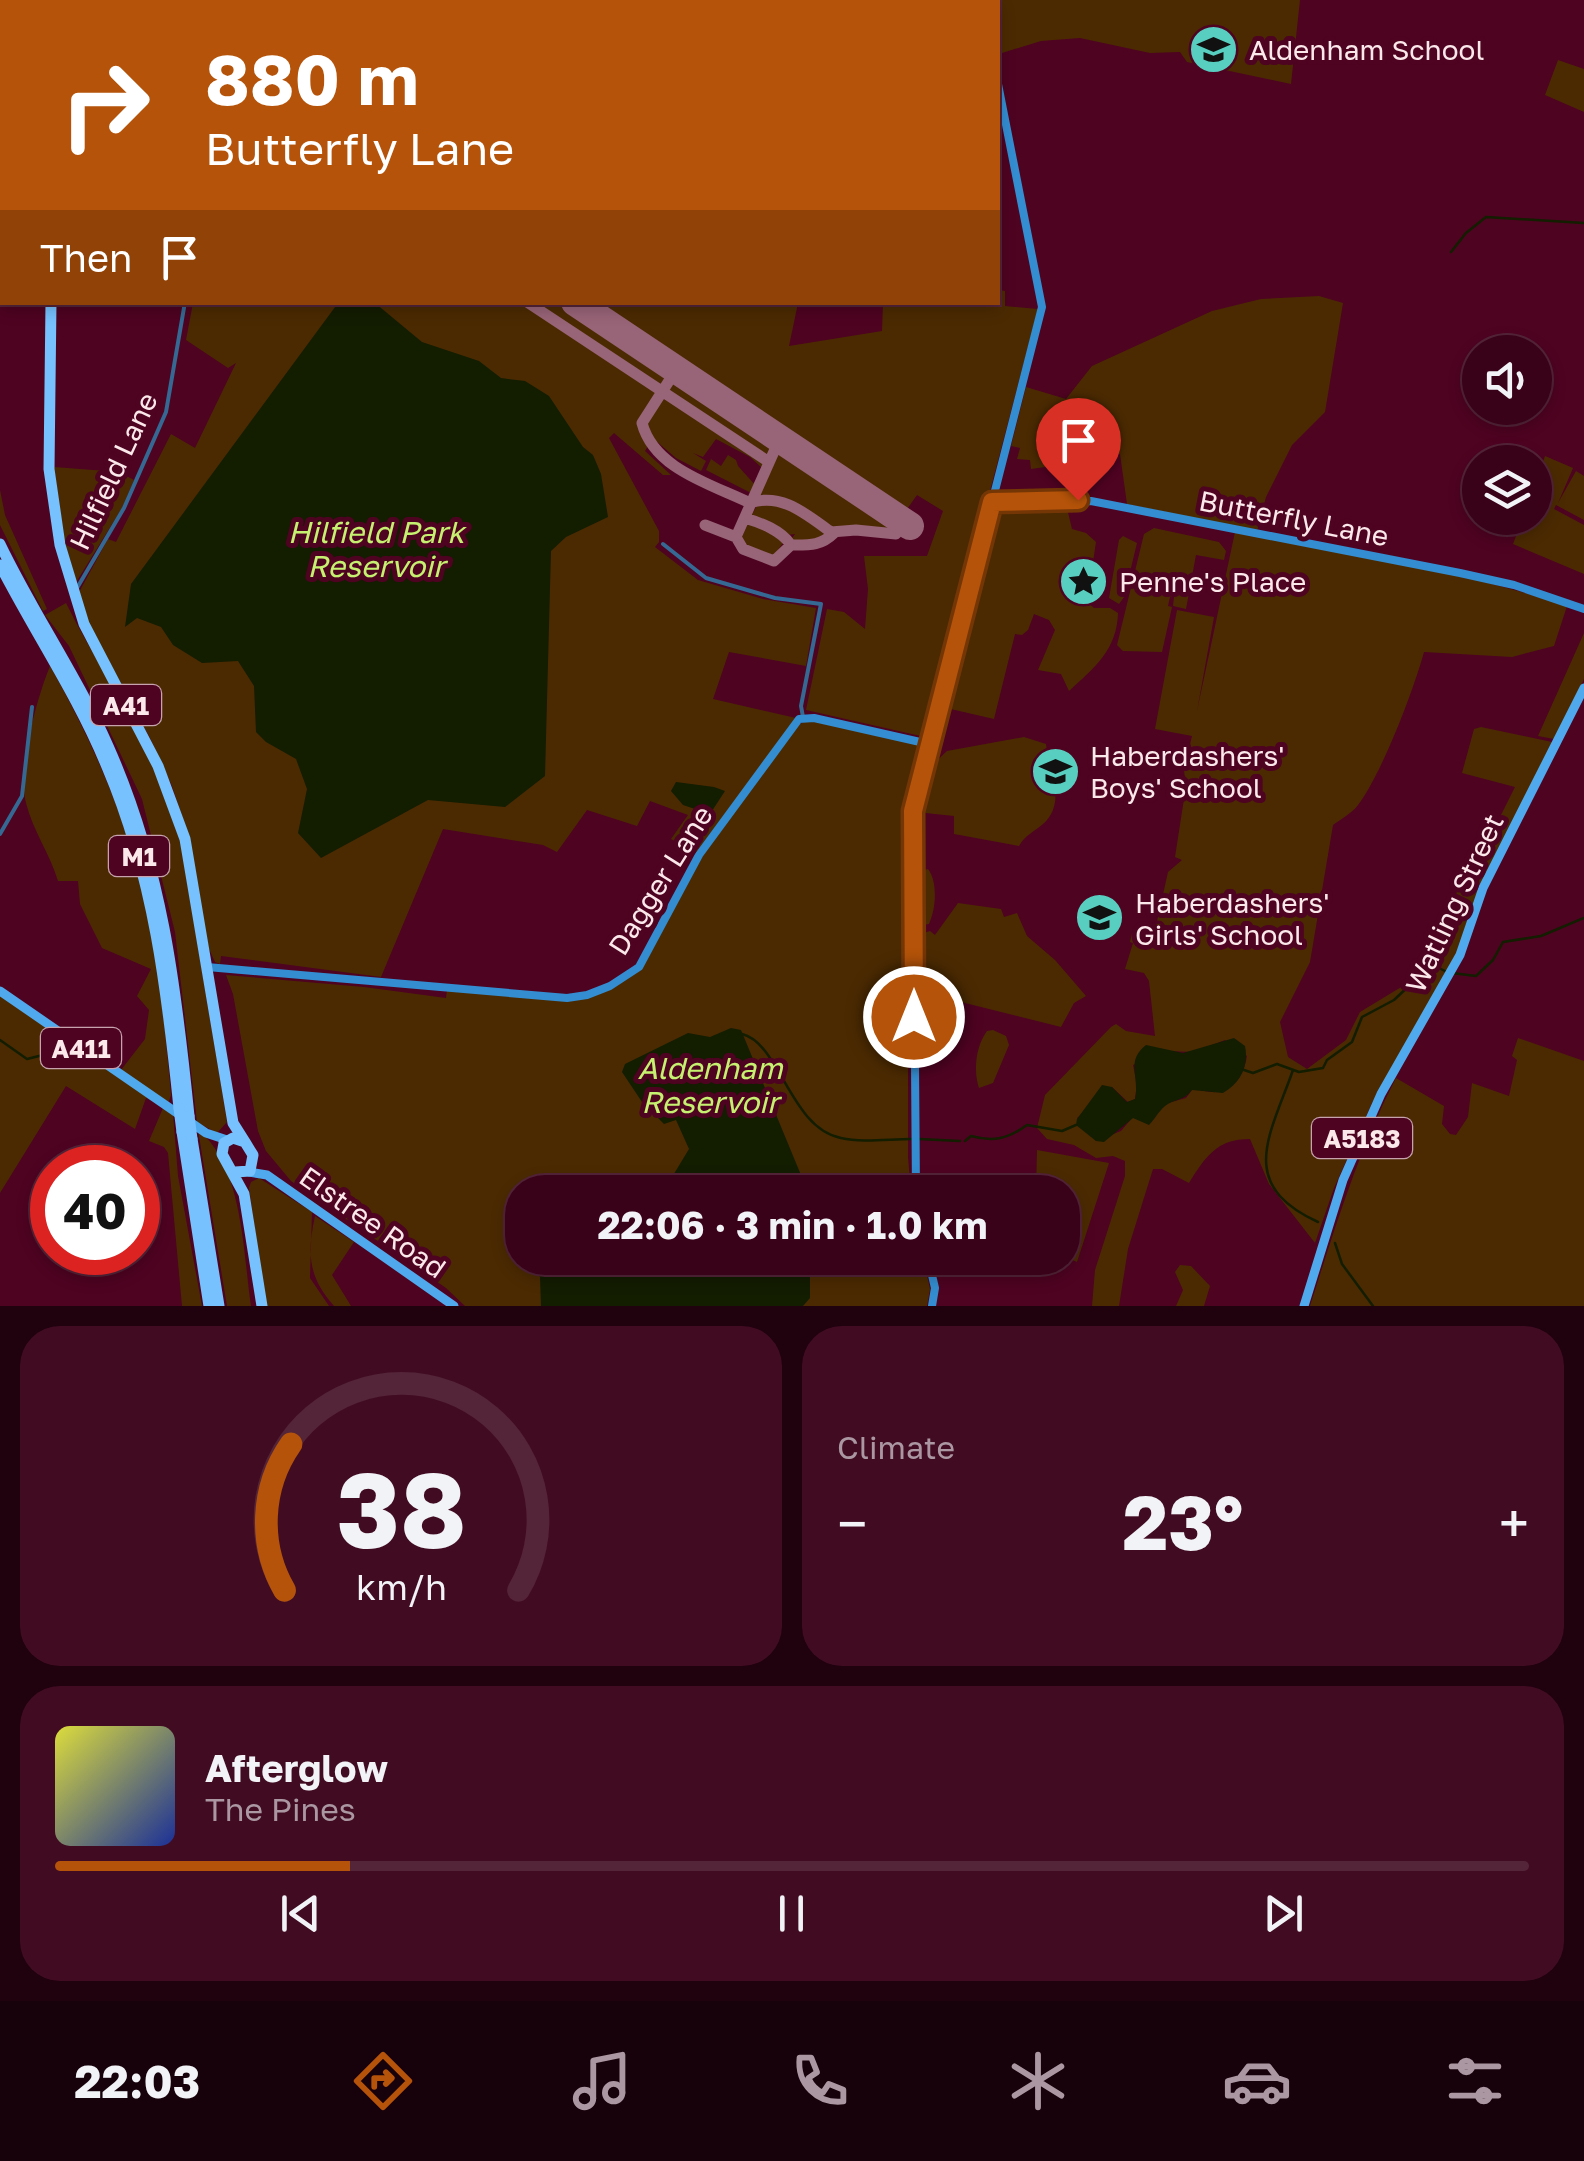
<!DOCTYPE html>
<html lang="en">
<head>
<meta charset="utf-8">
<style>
	:root { --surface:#3a0219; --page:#410c22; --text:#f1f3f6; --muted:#ab97a2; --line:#542438; --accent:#b45309 }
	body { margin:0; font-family:"Golos Text",sans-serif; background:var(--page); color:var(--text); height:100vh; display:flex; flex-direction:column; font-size:38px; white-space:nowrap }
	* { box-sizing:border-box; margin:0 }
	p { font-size:32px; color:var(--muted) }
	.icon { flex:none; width:55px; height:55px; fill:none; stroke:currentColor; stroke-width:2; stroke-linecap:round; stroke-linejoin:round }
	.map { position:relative; height:1306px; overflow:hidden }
	.details { display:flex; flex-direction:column; gap:20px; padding:20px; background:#20010e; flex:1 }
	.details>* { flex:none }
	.banner { position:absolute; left:0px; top:0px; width:1000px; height:305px; box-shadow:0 5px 15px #0003,0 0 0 2px var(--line); background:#b45309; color:#fff; overflow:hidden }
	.tools { position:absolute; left:1462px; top:335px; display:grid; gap:20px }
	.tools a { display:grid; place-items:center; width:90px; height:90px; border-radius:50%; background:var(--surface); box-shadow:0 5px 15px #0003,0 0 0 2px var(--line); font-size:50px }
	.speed { position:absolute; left:30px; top:1145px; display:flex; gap:20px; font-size:50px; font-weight:700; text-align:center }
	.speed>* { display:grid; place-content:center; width:130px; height:130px; border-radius:50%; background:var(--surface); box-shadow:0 5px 15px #0003,0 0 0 2px var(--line); line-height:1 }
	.speed .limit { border:15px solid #d22; background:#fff; color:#111 }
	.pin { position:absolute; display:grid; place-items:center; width:85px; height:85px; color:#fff; margin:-102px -42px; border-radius:50% 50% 50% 0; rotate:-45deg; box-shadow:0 0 10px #0007 }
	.pin .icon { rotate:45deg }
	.me { position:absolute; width:110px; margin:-55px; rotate:0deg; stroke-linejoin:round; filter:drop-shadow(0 0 8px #0008) }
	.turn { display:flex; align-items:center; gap:35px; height:210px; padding:0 40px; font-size:45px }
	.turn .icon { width:130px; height:130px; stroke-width:2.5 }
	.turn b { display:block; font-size:70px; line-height:85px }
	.then { display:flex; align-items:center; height:95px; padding:0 40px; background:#0003; gap:20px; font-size:38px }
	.big { font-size:75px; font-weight:700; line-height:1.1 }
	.details .tile { flex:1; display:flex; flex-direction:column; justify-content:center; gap:15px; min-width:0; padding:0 35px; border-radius:40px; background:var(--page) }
	.details .dial { align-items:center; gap:0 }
	.dial svg { height:260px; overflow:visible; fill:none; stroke:var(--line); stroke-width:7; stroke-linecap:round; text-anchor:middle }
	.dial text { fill:var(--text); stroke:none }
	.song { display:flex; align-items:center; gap:30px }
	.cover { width:120px; height:120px; border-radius:15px; background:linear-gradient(135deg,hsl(60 70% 55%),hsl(230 70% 35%)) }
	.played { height:10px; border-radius:5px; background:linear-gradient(90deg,var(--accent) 20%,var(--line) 20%) }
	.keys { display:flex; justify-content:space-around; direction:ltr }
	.heat { display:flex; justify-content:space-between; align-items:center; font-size:55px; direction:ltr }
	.details .tiles { flex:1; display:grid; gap:20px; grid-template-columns:1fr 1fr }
	.tile:last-child { grid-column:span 2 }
	.trip { position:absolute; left:505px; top:1175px; width:575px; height:100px; border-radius:40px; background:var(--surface); box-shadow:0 5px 15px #0003,0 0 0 2px var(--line); font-weight:700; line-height:100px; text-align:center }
	.tab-bar { display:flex; height:160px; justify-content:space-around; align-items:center; background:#17010a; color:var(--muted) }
	.tab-bar .icon { width:70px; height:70px }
	.tab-bar .current { color:var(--accent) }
	.tab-bar b { font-size:45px; color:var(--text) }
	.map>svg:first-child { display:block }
	.green { fill:#4b2a02; fill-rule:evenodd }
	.water { fill:#131d00 }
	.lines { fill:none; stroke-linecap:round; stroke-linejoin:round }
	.stream { stroke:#131d00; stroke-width:2.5 }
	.taxiway { stroke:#986477; stroke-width:11 }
	.runway { stroke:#986477; stroke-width:28 }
	.street { stroke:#356993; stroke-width:4 }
	.secondary { stroke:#338dd0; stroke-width:8 }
	.primary { stroke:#51a9ed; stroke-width:9 }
	.highway { stroke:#76c1fe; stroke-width:11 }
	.highway-bridge { stroke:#76c1fe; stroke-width:11 }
	.route-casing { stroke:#753606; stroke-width:25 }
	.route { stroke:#b45309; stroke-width:18 }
	.labels { text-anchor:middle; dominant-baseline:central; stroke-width:10; stroke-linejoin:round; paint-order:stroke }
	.shield { fill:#4e0321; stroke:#c7a3ae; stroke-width:2.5 }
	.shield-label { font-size:25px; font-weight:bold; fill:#fbe8eb }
	.poi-label { font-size:28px; fill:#fbe8eb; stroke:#4e0321; text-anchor:start }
	.street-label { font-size:28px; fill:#fbe8eb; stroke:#4e0321 }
	.water-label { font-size:30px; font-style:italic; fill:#c6f06f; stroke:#4e0321 }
</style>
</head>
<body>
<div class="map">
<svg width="1584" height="1306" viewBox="0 0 1584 1306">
	<rect width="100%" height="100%" fill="#4e0321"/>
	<!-- green -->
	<path class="green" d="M984,0H1300L1291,84L1187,62L1180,52L1150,53L1080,38L1041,41L1002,53L998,40V2Z
		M1558,60L1584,69V112L1545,95Z
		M998,281L999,290L1005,291V306L1038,309L925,737L806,710L827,609L844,612L865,629L868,589L864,556H927L943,511L917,495L905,512L591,303H798L789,346L882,331L883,303L998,302Z
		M1319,296L1343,303L1325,412L1292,445L1266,497L1257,531L1127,504L1120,454L1073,455L1066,457V464L1031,469L1030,460L1017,459L1020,448L1011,446L1026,387L1066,399L1092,366L1212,311L1261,299Z
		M558,302L770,445L765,466L761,467L750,457L716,439L703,457L693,453L706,461L701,471L676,458L655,440L651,443L643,426L640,428L648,446L645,451L671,475H663L614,433L609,438L659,531V542L655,547L698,580L763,599L816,608L806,666L729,652L713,699L796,718L696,853L671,839L688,815L650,801L637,826L587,810L557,852L543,845L443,829L381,977L221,956L220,964L215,962L209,949L182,816L172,786L149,736L98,650L78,594L108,539L116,542L171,434L195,448L236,363L228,368L186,340L193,303Z
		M780,451L895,527V532L854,527L833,530L798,504L758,498L775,454Z
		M728,455L736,460L738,466L756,486L753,494L706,470L711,459L721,466Z
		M1545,456L1573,468L1558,503L1576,471L1584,476V520L1556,505L1554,509L1584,525V574L1513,544L1523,518H1535V484Z
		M54,467L119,472L134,480L122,508L75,584L68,567Z
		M0,490L5,515L47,609L43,611L0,525Z
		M759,502L799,509L829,535L818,541H790L795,534L787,535L750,518Z
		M1066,504L1072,529L1086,533L1096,542L1087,602L1094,608H1110L1118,613C1117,650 1094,668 1069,691L1061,674L1038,670L1055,630L1049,620L1034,614L1028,630L1022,635L1015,634L994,719L942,707L995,506Z
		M749,521L762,525L785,540L773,557L748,547L742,537Z
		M1154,528L1219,542L1226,551L1224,560L1196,555L1186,609L1173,606L1174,597H1170L1168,606L1172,607L1162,652L1123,651L1117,645L1144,534Z
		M1235,532C1346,554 1460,570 1567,606L1554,646L1512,657L1424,652C1413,692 1382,773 1358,805C1352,813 1341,819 1333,825L1310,962L1280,1022L1288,1057L1307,1069L1346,1040L1360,1012L1421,975L1447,951L1451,942L1448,915L1465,871L1493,831L1515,787L1462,773L1474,729L1481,727L1552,742L1460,947L1372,1103L1334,1188L1315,1243L1269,1184L1250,1139C1217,1139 1206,1156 1189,1183L1162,1169H1153L1128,1249L1119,1306H1092L1095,1270L1125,1176V1161L1113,1156L1096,1158L1074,1145L1047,1139L1037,1128L1045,1095L1111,1027L1116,1024L1126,1031L1155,1036L1149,981L1144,973L1125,969L1133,943L1130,942L1132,933L1154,935L1168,872L1182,860L1175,857L1186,786L1184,770L1192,736L1155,729L1177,610L1214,617L1197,711ZM1225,1040L1247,1056C1244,1073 1236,1088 1217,1092C1209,1093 1200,1089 1192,1090L1186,1098L1168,1103L1144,1122L1133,1117L1121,1131L1096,1141L1077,1118L1112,1087L1128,1102L1135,1099L1137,1084L1133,1065L1166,1051L1194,1052Z
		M1123,536L1137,543L1124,597L1119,604L1109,598L1119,540Z
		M66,603C101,675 155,742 177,820C191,869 193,921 202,971C210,1021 219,1071 227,1122L217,1133L197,1122L175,932L142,799L69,646L45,615Z
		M1584,633V679L1554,739L1538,736Z
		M50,666C85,728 115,793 135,861C157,937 164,1017 171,1095L168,1104L121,1070L145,1039L149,1010L137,996L151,969L102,948L80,904L78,881H58C50,854 33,831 26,803C17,769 37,698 50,666Z
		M808,720L924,745L908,812V1157L911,1192H522V1258H923L930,1289L927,1306H465L446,1288L291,1181L266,1151L258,1131L233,994L226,975L364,987L446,998L447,990L575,1000L615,987L639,969L696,863L796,726Z
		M1024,737L1046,744C1048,768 1068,802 1043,824C1034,832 1025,835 1019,846L954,834V816L916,812L925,772L947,751Z
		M928,869C938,882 936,909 929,924L917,926V872Z
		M958,903L1001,909L1004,917L1017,913L1027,936L1055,960L1086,996L1074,1003L1061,1027L917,991V935L930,931L935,935Z
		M0,994L156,1103L146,1098L135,1129L66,1086L0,1193Z
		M993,1030L1006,1036L1009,1045L993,1083L979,1088C973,1070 976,1046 987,1031Z
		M1518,1038L1584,1061V1306H1310C1335,1228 1358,1151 1396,1078L1444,1106L1442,1124L1450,1134L1456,1135L1468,1117L1472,1083L1509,1096L1517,1060L1512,1056Z
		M163,1108L173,1113L178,1176L202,1306H182L168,1153L164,1147L149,1141Z
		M198,1130C243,1165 243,1253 251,1306H227Z
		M1037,1150L1109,1163L1077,1262L1063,1256L1062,1192H1036Z
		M259,1178L312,1212L310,1278L329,1306H266L249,1188L251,1182Z
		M315,1216L354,1242L332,1275L351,1306H334C308,1277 307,1253 315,1216Z
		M1180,1265L1191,1266L1210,1286L1204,1306H1176L1183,1290L1175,1272Z"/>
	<!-- water -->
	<path class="water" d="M338,303H375L422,342L479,361L501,378L525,381L549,396L583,447L593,455L601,474L608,517L566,537L551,551L545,776L505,807L428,800L321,858L298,833L307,789L296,759L266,742L256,732L254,686L238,661L202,663L173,645L161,627L137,618L125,627L131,584Z
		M676,782L714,787L725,791L710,814L683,805L671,791Z
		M731,1028L741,1030L808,1192H663L689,1149L676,1120L664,1124L642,1102L622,1072L625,1064L688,1033L710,1037Z
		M1234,1038L1245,1046C1249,1065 1241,1083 1223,1093L1192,1090C1184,1101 1174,1099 1165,1106C1158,1112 1155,1119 1149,1125L1133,1118L1104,1142L1096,1141L1076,1125L1077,1119L1102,1085L1112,1087L1127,1102L1135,1099C1140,1078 1125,1061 1146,1045L1183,1053Z
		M528,1258H820L810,1275V1298L803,1306H541L540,1277Z"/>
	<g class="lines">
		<!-- stream -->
		<path class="stream" d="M162,2V0
			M1451,252L1466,233L1486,217L1584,223
			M1452,973L1476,976L1493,960L1503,942L1541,936L1584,918
			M742,1034C780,1043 790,1128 841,1138C862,1143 889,1139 911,1139
			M0,1040L27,1059L51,1053
			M58,1052H76
			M1244,1070L1253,1073L1277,1064L1299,1072L1323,1068L1327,1060L1352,1042L1362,1017L1394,1000L1412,983L1422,982L1437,967L1445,971
			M1293,1070C1270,1136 1236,1184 1318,1222
			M919,1139L960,1141
			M965,1141L971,1136C993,1142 1008,1139 1027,1125L1062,1131L1076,1125
			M1335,1243L1342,1264L1373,1306"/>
		<!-- taxiway -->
		<path class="taxiway" d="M527,302L769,462
			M676,370L642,423C654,469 711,484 750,503C782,492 807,515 831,532L856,530L896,534L903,526L900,520
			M770,433L776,439V447
			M745,518C761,523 781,530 791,545
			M705,525L736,537L743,549L774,561L791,545C809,545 821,546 834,533
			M736,537L776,447L787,444"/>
		<!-- runway -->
		<path class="runway" d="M575,302L910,526"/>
		<!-- street -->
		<path class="street" d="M275,2V0
			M663,544L706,578L775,598L821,604L801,706L803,717
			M77,588L124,508L166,412L185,302
			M0,834L22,796L32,707"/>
		<!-- secondary -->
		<path class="secondary" d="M969,0L970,2
			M992,502L1091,501L1460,573L1514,585L1584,609
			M207,967L567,998L587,995L610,986L639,967L699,855L799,719L814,718L929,744
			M916,1192L913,811L1042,307L998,84
			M928,1258L935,1288L932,1306"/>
		<!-- primary -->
		<path class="primary" d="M0,991L206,1133L227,1140
			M249,1172L267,1175L454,1306
			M1304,1306L1343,1180L1381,1094L1460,955L1483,888L1584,688"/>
		<!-- highway -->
		<path class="highway" d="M51,2L53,0
			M63,2L64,0
			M0,84L2,79
			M0,105L2,100
			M51,302L49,469L60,545L84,624L158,766L185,839L233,1123L245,1142
			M0,544C33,613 77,676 108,746C162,867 176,986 189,1116
			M0,565C35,633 78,696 107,767C154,877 167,991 179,1108
			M182,1132L209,1306
			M192,1139L219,1306
			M235,1172L250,1171L253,1155L245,1142L233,1138L224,1143L222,1154L244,1194L262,1306"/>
		<!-- highway-bridge -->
		<path class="highway-bridge" d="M179,1108L182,1132
			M189,1116L192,1139"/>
	</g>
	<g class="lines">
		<defs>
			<path id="route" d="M914,1017L913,811L992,502L1078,500"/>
		</defs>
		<!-- route casing -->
		<use href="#route" class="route-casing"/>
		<!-- route -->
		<use href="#route" class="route"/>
	</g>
	<!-- icons -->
	<defs>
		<symbol id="school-disc" viewBox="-11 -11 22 22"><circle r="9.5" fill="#58cec0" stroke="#4e0321"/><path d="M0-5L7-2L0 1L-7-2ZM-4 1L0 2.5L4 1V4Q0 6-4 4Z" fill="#111"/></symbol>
		<symbol id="sight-disc" viewBox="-11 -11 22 22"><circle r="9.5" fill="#58cec0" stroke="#4e0321"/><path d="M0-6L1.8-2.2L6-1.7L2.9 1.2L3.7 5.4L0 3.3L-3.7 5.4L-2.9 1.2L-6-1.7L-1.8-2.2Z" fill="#111"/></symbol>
	</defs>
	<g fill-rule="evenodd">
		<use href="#school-disc" x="1186" y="22" width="55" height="55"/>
		<use href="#sight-disc" x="1056" y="554" width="55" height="55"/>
		<use href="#school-disc" x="1028" y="744" width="55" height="55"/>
		<use href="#school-disc" x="1072" y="890" width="55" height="55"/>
	</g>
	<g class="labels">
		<!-- shield labels -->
		<g class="shield">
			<rect x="91" y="685" width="70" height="40" rx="8"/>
			<rect x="109" y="836" width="60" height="40" rx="8"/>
			<rect x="41" y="1028" width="80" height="40" rx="8"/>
			<rect x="1312" y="1118" width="100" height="40" rx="8"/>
		</g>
		<g class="shield-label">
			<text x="126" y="705">A41</text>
			<text x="139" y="856">M1</text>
			<text x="81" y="1048">A411</text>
			<text x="1362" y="1138">A5183</text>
		</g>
		<!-- poi labels -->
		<g class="poi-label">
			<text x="1249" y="49">Aldenham School</text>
			<text x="1119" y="581">Penne's Place</text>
			<text x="1090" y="755">Haberdashers'<tspan x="1090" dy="32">Boys' School</tspan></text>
			<text x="1135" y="902">Haberdashers'<tspan x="1135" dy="32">Girls' School</tspan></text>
		</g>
		<!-- street labels -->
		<g class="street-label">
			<text transform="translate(113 471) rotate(-65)">Hilfield Lane</text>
			<text transform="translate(1294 518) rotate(11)">Butterfly Lane</text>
			<text transform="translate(660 880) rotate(-58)">Dagger Lane</text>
			<text transform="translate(1454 903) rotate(-65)">Watling Street</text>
			<text transform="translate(373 1222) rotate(35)">Elstree Road</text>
		</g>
		<!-- water labels -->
		<g class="water-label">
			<text x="376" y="532">Hilfield Park<tspan x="376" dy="34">Reservoir</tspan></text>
			<text x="710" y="1068">Aldenham<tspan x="710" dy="34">Reservoir</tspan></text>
		</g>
	</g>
</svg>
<div class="tools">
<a><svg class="icon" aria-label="sound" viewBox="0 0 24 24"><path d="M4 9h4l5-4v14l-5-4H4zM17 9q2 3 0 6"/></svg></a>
<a><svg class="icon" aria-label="layers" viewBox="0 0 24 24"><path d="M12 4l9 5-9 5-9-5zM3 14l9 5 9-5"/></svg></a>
</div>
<div class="speed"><div class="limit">40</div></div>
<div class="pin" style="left:1078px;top:500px;background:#d93025"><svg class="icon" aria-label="arrive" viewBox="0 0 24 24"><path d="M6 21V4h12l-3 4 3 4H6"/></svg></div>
<svg class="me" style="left:914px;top:1017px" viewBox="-20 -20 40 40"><circle r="17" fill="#b45309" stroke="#fff" stroke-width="3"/><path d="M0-11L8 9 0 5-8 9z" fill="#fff"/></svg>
<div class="trip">22:06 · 3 min · 1.0 km</div>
<div class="banner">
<div class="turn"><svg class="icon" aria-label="right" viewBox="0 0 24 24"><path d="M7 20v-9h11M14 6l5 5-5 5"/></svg><div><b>880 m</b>Butterfly Lane</div></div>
<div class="then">Then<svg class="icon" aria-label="arrive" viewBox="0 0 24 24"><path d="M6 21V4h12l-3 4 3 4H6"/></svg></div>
</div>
</div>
<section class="details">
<div class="tiles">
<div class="tile dial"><svg viewBox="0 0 100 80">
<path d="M14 69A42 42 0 1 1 86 69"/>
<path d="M14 69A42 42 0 0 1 16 24" stroke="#b45309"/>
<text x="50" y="56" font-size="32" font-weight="700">38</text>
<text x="50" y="72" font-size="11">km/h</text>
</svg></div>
<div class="tile"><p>Climate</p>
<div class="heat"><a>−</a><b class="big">23°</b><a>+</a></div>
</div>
<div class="tile">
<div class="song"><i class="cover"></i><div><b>Afterglow</b><p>The Pines</p></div></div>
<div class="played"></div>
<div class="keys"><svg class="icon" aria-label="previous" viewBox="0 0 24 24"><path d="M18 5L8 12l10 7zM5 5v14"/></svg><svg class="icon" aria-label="pause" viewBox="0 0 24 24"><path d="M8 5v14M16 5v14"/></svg><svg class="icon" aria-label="next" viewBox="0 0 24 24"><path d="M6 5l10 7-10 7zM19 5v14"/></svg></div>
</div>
</div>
</section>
<nav class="tab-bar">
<b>22:03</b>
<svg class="icon current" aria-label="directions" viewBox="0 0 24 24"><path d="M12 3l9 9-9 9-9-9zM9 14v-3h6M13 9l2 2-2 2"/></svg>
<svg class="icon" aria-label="music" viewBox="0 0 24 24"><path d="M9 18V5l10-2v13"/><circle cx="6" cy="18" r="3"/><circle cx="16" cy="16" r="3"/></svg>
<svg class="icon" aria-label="phone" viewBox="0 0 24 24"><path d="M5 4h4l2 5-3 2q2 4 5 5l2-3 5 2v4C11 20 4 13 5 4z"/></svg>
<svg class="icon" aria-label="climate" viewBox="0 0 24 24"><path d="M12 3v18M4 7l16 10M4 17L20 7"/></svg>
<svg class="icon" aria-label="car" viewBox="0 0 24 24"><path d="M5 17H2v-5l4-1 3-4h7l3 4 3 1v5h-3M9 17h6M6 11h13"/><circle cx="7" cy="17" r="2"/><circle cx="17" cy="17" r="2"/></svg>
<svg class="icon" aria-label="filters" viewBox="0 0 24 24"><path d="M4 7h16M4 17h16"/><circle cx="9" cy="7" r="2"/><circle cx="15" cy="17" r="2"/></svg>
</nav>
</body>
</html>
